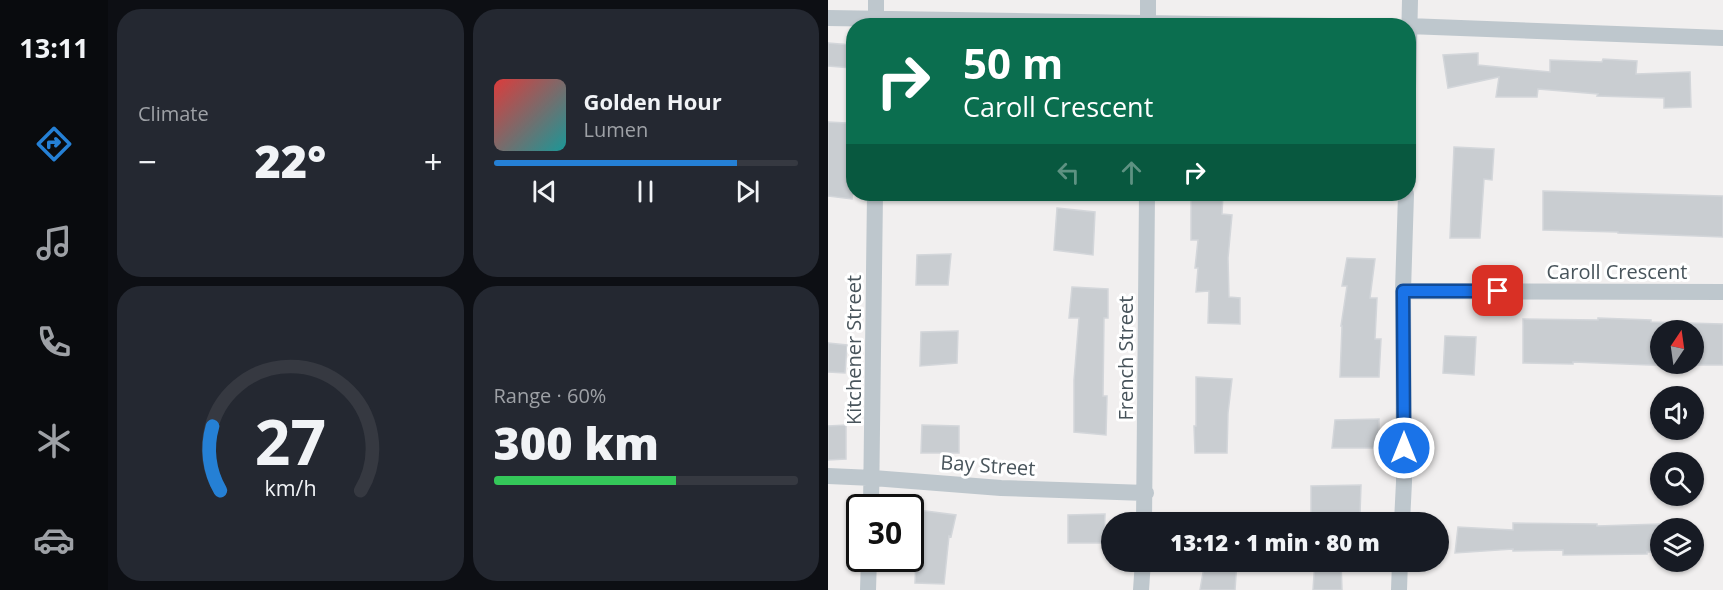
<!DOCTYPE html>
<html lang="en">
<head>
<meta charset="utf-8">
<style>
	:root { --surface:#171b24; --page:#242831; --text:#f1f3f6; --muted:#9ea1a6; --line:#363941; --accent:#2580d5 }
	body { margin:0; font-family:"Open Sans",sans-serif; background:var(--page); color:var(--text); height:100vh; display:flex; flex-direction:column; font-size:22px; white-space:nowrap }
	* { box-sizing:border-box; margin:0 }
	p { font-size:20px; color:var(--muted) }
	.icon { flex:none; width:33px; height:33px; fill:none; stroke:currentColor; stroke-width:2; stroke-linecap:round; stroke-linejoin:round }
	.map { position:relative; flex:1; overflow:hidden }
	.panel { display:flex; flex-direction:column; gap:9px; padding:9px; background:#0d0f14; width:720px }
	.panel>* { flex:none }
	.guide { position:absolute; left:18px; top:18px; width:570px; height:183px; border-radius:24px; box-shadow:0 2px 4px #0004; background:#0b6e4f; color:#fff; overflow:hidden }
	.needle { width:39px; rotate:13deg }
	.buttons { position:absolute; left:822px; top:320px; display:grid; gap:12px }
	.buttons a { display:grid; place-items:center; width:54px; height:54px; border-radius:50%; background:var(--surface); box-shadow:0 2px 4px #0004; font-size:30px }
	.speed { position:absolute; left:18px; top:494px; display:flex; gap:12px; font-size:30px; font-weight:700; text-align:center }
	.speed>* { display:grid; place-content:center; width:78px; height:78px; border-radius:50%; background:var(--surface); box-shadow:0 2px 4px #0004; line-height:1 }
	.speed .limit { border:3px solid #111; border-radius:9px; background:#fff; color:#111 }
	.pin { position:absolute; display:grid; place-items:center; width:51px; height:51px; color:#fff; margin:-26px; border-radius:12px; box-shadow:0 3px 9px #0006 }
	.me { position:absolute; width:66px; margin:-33px; rotate:0deg; stroke-linejoin:round; filter:drop-shadow(0 0 4px #0008) }
	.turn { display:flex; align-items:center; gap:21px; height:126px; padding:0 18px; font-size:27px }
	.turn .icon { width:78px; height:78px; stroke-width:2.5 }
	.turn b { display:block; font-size:42px; line-height:51px }
	.lanes { display:flex; align-items:center; height:57px; padding:0 18px; background:#0003; justify-content:center; gap:30px; direction:ltr }
	.lanes .off { opacity:.35 }
	.big { font-size:45px; font-weight:800; line-height:1.1 }
	.panel .card { flex:1; display:flex; flex-direction:column; justify-content:center; gap:9px; min-width:0; padding:0 21px; border-radius:24px; background:var(--page) }
	.panel .dial { align-items:center; gap:0 }
	.dial svg { height:156px; overflow:visible; fill:none; stroke:var(--line); stroke-width:7; stroke-linecap:round; text-anchor:middle }
	.dial text { fill:var(--text); stroke:none }
	.song { display:flex; align-items:center; gap:18px }
	.cover { width:72px; height:72px; border-radius:9px; background:linear-gradient(135deg,hsl(0 70% 55%),hsl(180 70% 35%)) }
	.played { height:6px; border-radius:3px; background:linear-gradient(90deg,var(--accent) 80%,var(--line) 80%) }
	.keys { display:flex; justify-content:space-around; direction:ltr }
	.heat { display:flex; justify-content:space-between; align-items:center; font-size:33px; direction:ltr }
	.charge { height:9px; border-radius:4px; background:linear-gradient(90deg,#34c759 60%,var(--line) 0) }
	.panel .tiles { flex:1; display:grid; gap:9px; grid-template-columns:repeat(2,1fr) }
	.trip { position:absolute; left:273px; top:512px; width:348px; height:60px; border-radius:30px; background:var(--surface); box-shadow:0 2px 4px #0004; font-weight:800; line-height:60px; text-align:center }
	main { display:flex; flex:1; min-height:0 }
	.tab-bar { display:flex; flex-direction:column; width:108px; justify-content:space-around; align-items:center; background:#090b0e; color:var(--muted) }
	.tab-bar .icon { width:42px; height:42px }
	.tab-bar .selected { color:var(--accent) }
	.tab-bar b { font-size:27px; color:var(--text) }
	.map>svg:first-child { display:block }
	.building { fill:#c9cdd1; stroke:#d3d6da; stroke-width:1.5; fill-rule:evenodd }
	.lines { fill:none; stroke-linecap:round; stroke-linejoin:round }
	.minor { stroke:#bec7cd; stroke-width:16 }
	.route-casing { stroke:#114b97; stroke-width:15 }
	.route { stroke:#1a73e8; stroke-width:10 }
	.labels { text-anchor:middle; dominant-baseline:central; stroke-width:6; stroke-linejoin:round; paint-order:stroke }
	.street-label { font-size:20px; fill:#48545b; stroke:#fff }
</style>
</head>
<body>
<main>
<nav class="tab-bar">
<b>13:11</b>
<svg class="icon selected" aria-label="directions" viewBox="0 0 24 24"><path d="M12 3l9 9-9 9-9-9zM9 14v-3h6M13 9l2 2-2 2"/></svg>
<svg class="icon" aria-label="music" viewBox="0 0 24 24"><path d="M9 18V5l10-2v13"/><circle cx="6" cy="18" r="3"/><circle cx="16" cy="16" r="3"/></svg>
<svg class="icon" aria-label="phone" viewBox="0 0 24 24"><path d="M5 4h4l2 5-3 2q2 4 5 5l2-3 5 2v4C11 20 4 13 5 4z"/></svg>
<svg class="icon" aria-label="climate" viewBox="0 0 24 24"><path d="M12 3v18M4 7l16 10M4 17L20 7"/></svg>
<svg class="icon" aria-label="car" viewBox="0 0 24 24"><path d="M5 17H2v-5l4-1 3-4h7l3 4 3 1v5h-3M9 17h6M6 11h13"/><circle cx="7" cy="17" r="2"/><circle cx="17" cy="17" r="2"/></svg>
</nav>
<section class="panel">
<div class="tiles">
<div class="card"><p>Climate</p>
<div class="heat"><a>−</a><b class="big">22°</b><a>+</a></div>
</div>
<div class="card">
<div class="song"><i class="cover"></i><div><b>Golden Hour</b><p>Lumen</p></div></div>
<div class="played"></div>
<div class="keys"><svg class="icon" aria-label="previous" viewBox="0 0 24 24"><path d="M18 5L8 12l10 7zM5 5v14"/></svg><svg class="icon" aria-label="pause" viewBox="0 0 24 24"><path d="M8 5v14M16 5v14"/></svg><svg class="icon" aria-label="next" viewBox="0 0 24 24"><path d="M6 5l10 7-10 7zM19 5v14"/></svg></div>
</div>
<div class="card dial"><svg viewBox="0 0 100 80">
<path d="M14 69A42 42 0 1 1 86 69"/>
<path d="M14 69A42 42 0 0 1 10 36" stroke="#2580d5"/>
<text x="50" y="56" font-size="32" font-weight="700">27</text>
<text x="50" y="72" font-size="11">km/h</text>
</svg></div>
<div class="card"><p>Range · 60%</p><b class="big">300 km</b><div class="charge"></div></div>
</div>
</section>
<div class="map">
<svg width="895" height="590" viewBox="0 0 895 590">
	<rect width="100%" height="100%" fill="#f1efef"/>
	<!-- building -->
	<path class="building" d="M0,43L24,45L23,68L0,66Z
		M650,53V65L722,72V60L774,62L775,59L809,61L808,74L862,72L863,107L836,108V98L769,96L770,94L710,89L709,97H668L671,77L620,88L615,55Z
		M0,122L19,123L21,172H26L24,199L0,196Z
		M626,147L666,149L664,180L656,179L652,238H622Z
		M715,191L895,196V237L790,233V232L715,230Z
		M363,194H395L394,214L404,215L400,258L401,297L412,298V324L380,323L381,291L368,292L370,268H367L370,240H363Z
		M229,208L267,212L265,255L226,250Z
		M123,254L120,285H88L89,255Z
		M519,258L547,259L542,298H549L547,339H553L551,377H512L514,326H513L519,286H514Z
		M244,287L280,289V318H276L275,396H279L278,435L246,432V380L251,318H241Z
		M770,318L823,320V322L895,324V365H822L745,362V364L695,363V319L770,320ZM832,330H866V363H832Z
		M130,331L129,363L92,366L93,332Z
		M617,336L648,337L646,375L615,373Z
		M0,343L19,345L17,373L0,372Z
		M368,377L404,379L400,413L399,453H367L366,426H368Z
		M551,419V448H504L507,420Z
		M18,425V459L0,460V426Z
		M94,425L131,426V453H93Z
		M533,485L532,514L483,516V486Z
		M90,510L128,515L123,537L121,536L116,584L87,583L89,534H87Z
		M277,514L276,543H240V515Z
		M685,523L769,524V526L832,524V527L846,528H832V552H819V554L735,555V550L685,551V549L627,553L630,527L685,530Z
		M377,561H409L407,590H372Z
		M487,561H513L514,590H485Z"/>
	<g class="lines">
		<!-- minor -->
		<path class="minor" d="M0,18L505,26
			M48,26V0
			M320,26V0
			M580,26L895,38
			M580,89L582,0
			M575,291L895,292
			M0,476L45,478L173,488L318,493
			M43,507L47,194
			M316,522L319,194
			M574,522L576,482L575,291L578,194
			M40,590L41,558
			M313,590L315,561
			M571,590L572,561"/>
	</g>
	<g class="lines">
		<defs>
			<path id="route" d="M576,448L575,291H670"/>
		</defs>
		<!-- route casing -->
		<use href="#route" class="route-casing"/>
		<!-- route -->
		<use href="#route" class="route"/>
	</g>
	<g class="labels">
		<!-- street labels -->
		<g class="street-label">
			<text x="789" y="271">Caroll Crescent</text>
			<text transform="translate(25 350) rotate(-90)">Kitchener Street</text>
			<text transform="translate(297 358) rotate(-90)">French Street</text>
			<text transform="translate(160 465) rotate(4)">Bay Street</text>
		</g>
	</g>
</svg>
<div class="buttons">
<a><svg class="needle" viewBox="-14 -14 28 28"><path d="M0-13l5 13h-10z" fill="#e53935"/><path d="M0 13l5-13h-10z" fill="#9ea1a6"/></svg></a>
<a><svg class="icon" aria-label="sound" viewBox="0 0 24 24"><path d="M4 9h4l5-4v14l-5-4H4zM17 9q2 3 0 6"/></svg></a>
<a><svg class="icon" aria-label="search" viewBox="0 0 24 24"><circle cx="10" cy="10" r="6"/><path d="M15 15l6 6"/></svg></a>
<a><svg class="icon" aria-label="layers" viewBox="0 0 24 24"><path d="M12 4l9 5-9 5-9-5zM3 14l9 5 9-5"/></svg></a>
</div>
<div class="speed"><div class="limit">30</div></div>
<div class="pin" style="left:670px;top:291px;background:#d93025"><svg class="icon" aria-label="arrive" viewBox="0 0 24 24"><path d="M6 21V4h12l-3 4 3 4H6"/></svg></div>
<svg class="me" style="left:576px;top:448px" viewBox="-20 -20 40 40"><circle r="17" fill="#1a73e8" stroke="#fff" stroke-width="3"/><path d="M0-11L8 9 0 5-8 9z" fill="#fff"/></svg>
<div class="trip">13:12 · 1 min · 80 m</div>
<div class="guide">
<div class="turn"><svg class="icon" aria-label="right" viewBox="0 0 24 24"><path d="M7 20v-9h11M14 6l5 5-5 5"/></svg><div><b>50 m</b>Caroll Crescent</div></div>
<div class="lanes"><svg class="icon off" aria-label="left" viewBox="0 0 24 24"><path d="M17 20v-9H6M10 6l-5 5 5 5"/></svg><svg class="icon off" aria-label="ahead" viewBox="0 0 24 24"><path d="M12 20V5M6 11l6-6 6 6"/></svg><svg class="icon" aria-label="right" viewBox="0 0 24 24"><path d="M7 20v-9h11M14 6l5 5-5 5"/></svg></div>
</div>
</div>
</main>
</body>
</html>
